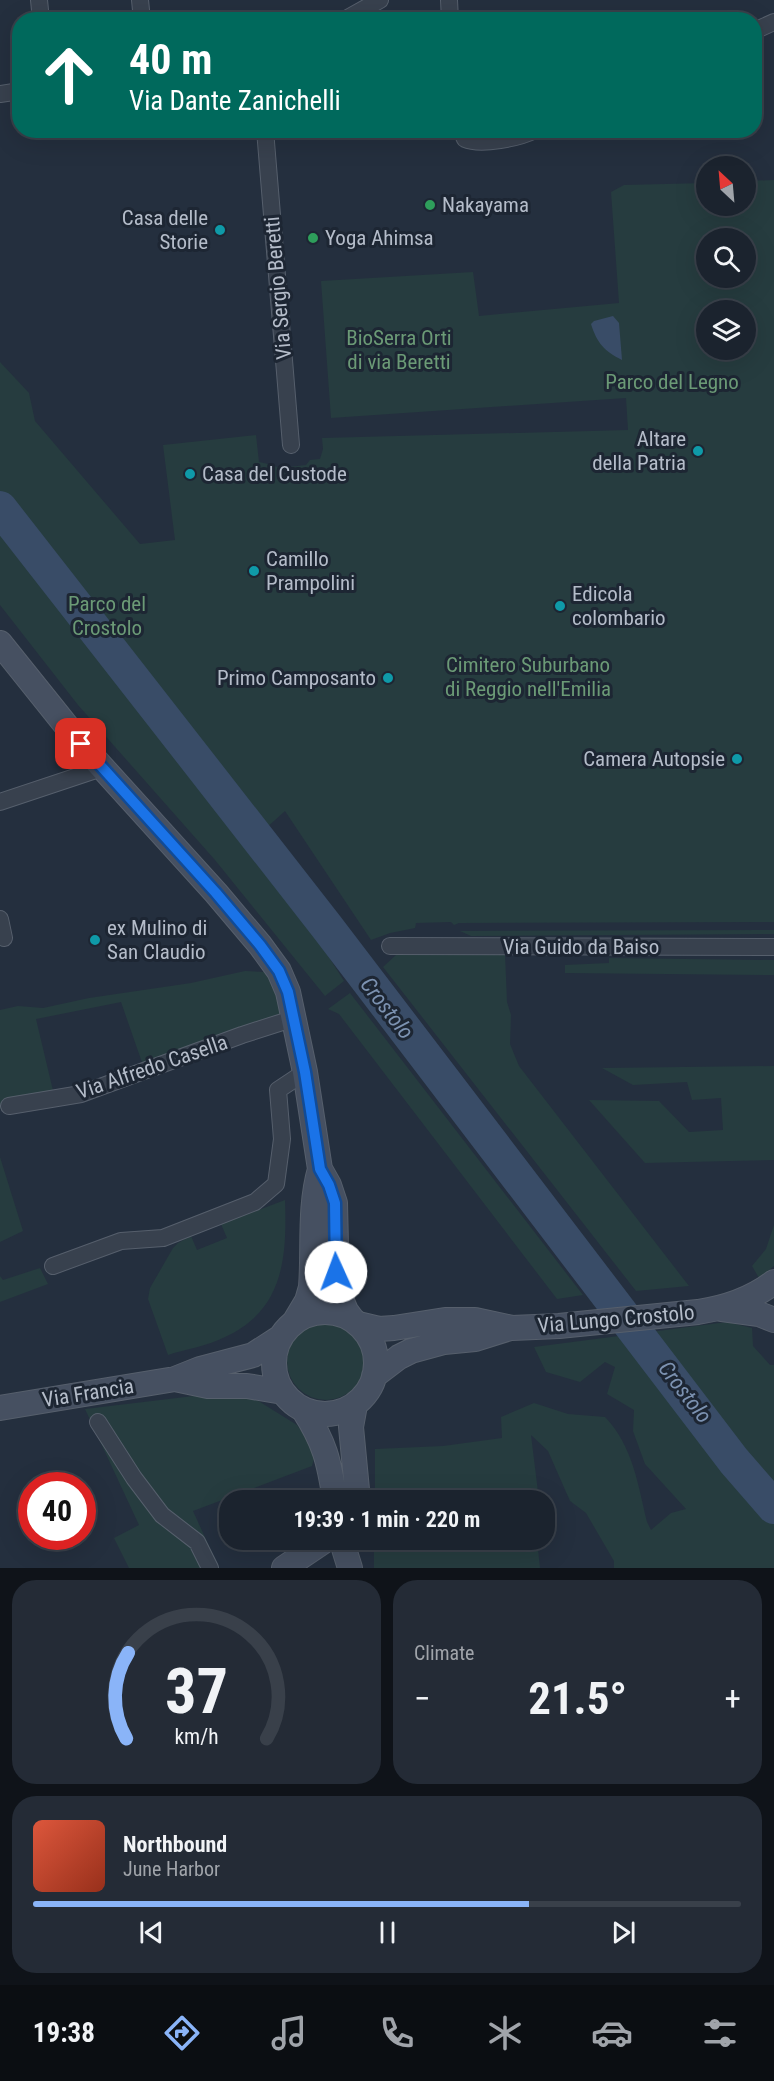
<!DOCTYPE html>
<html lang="en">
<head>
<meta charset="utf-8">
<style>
	:root { --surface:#1b232e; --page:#242b36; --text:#f1f3f6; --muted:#a0a4aa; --line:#39404a; --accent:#8ab4f8 }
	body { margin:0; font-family:"Roboto Condensed",sans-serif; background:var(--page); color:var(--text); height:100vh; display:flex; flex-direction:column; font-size:22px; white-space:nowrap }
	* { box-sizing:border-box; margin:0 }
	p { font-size:20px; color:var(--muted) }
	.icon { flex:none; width:33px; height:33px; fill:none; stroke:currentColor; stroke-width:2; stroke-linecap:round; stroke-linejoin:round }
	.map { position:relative; height:1568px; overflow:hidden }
	.sheet { display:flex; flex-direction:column; gap:12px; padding:12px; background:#0f1319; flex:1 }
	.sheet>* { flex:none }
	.top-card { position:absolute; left:12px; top:12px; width:750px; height:126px; border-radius:24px; box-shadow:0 6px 24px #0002,0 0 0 2px var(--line); background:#00695c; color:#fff; overflow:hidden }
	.needle { width:39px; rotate:334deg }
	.buttons { position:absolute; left:696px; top:156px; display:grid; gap:12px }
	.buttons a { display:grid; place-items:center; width:60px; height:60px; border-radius:50%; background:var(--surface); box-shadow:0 6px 24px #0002,0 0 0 2px var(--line); font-size:30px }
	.speed { position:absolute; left:18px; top:1472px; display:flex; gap:12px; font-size:30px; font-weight:700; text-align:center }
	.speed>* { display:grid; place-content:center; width:78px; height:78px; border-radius:50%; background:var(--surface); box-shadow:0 6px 24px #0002,0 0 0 2px var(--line); line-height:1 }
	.speed .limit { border:9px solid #d22; background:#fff; color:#111 }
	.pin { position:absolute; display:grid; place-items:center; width:51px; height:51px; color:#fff; margin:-26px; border-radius:12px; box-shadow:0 3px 9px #0006 }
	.me { position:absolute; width:66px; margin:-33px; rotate:358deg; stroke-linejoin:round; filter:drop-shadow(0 0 4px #0008) }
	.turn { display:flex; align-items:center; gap:21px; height:126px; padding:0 18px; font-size:27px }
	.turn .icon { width:78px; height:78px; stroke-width:2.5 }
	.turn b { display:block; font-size:42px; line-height:51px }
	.big { font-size:45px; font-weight:700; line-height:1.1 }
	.sheet .tile { flex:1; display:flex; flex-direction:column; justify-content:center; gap:9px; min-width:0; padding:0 21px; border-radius:24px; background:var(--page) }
	.sheet .dial { align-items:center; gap:0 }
	.dial svg { height:156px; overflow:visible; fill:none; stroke:var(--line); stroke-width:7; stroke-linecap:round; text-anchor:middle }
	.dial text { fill:var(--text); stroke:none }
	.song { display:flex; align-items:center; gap:18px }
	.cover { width:72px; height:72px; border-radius:9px; background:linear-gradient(135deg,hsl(10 70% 55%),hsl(10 70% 35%)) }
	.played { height:6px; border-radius:3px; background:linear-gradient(90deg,var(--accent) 70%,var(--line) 70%) }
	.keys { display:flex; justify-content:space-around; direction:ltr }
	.heat { display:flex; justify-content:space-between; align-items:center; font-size:33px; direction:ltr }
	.sheet .tiles { flex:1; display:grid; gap:12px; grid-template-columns:1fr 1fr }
	.tile:last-child { grid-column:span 2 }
	.trip { position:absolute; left:219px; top:1490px; width:336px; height:60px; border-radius:24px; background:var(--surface); box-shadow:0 6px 24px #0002,0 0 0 2px var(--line); font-weight:700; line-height:60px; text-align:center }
	.dock { display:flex; height:96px; justify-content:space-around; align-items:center; background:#0b0e12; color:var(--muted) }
	.dock .icon { width:42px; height:42px }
	.dock .current { color:var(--accent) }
	.dock b { font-size:27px; color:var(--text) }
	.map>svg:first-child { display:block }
	.green { fill:#263c3f; fill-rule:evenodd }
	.water { fill:#394c67 }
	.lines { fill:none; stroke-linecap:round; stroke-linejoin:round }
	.river { stroke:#394c67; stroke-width:34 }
	.street-casing { stroke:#565f6c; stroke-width:18 }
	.secondary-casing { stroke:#565f6c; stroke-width:26 }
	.street { stroke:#38414e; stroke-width:16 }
	.secondary { stroke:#465061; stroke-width:24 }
	.route-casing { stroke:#114b97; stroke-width:15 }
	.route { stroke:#1a73e8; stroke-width:10 }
	.leisure-dot { fill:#2e9e5b; stroke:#1d2633; stroke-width:2 }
	.culture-dot { fill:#0f9aa8; stroke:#1d2633; stroke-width:2 }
	.labels { text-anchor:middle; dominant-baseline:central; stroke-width:6; stroke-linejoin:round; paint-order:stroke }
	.poi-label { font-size:21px; fill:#b4bcc9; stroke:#1d2633; text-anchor:start }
	.street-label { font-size:21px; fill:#b4bcc9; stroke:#1d2633 }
	.park-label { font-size:21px; fill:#6b9a76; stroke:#1d2633 }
	.water-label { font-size:22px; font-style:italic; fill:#7c92b1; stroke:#1d2633 }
</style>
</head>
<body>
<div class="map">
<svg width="774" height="1568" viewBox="0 0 774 1568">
	<rect width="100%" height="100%" fill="#242f3e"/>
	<!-- green -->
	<path class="green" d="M774,180V922L459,923L454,925L451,922L416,923L415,928L390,933L371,940L285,811L254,839L344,981L325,996L215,860L78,705L0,605V362L29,393L35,421L140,544L175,540L163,445L256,435L259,462L273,465L279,468L306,465L310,460L320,459L323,449L322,438L628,430L626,398L331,418L321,281L473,272L479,316L619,303L611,192L624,185L706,183V206H746V181ZM706,238H746V278H706ZM706,310H746V350H706Z
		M774,930V934L471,936L460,931Z
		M410,952L505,953L507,1002L511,1015L510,1044L519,1066L689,1286L636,1291L383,967L396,955Z
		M609,958L774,960V975L565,973V965L609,963Z
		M274,965L292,1019L145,1071L121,1002L36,1019L55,1099L0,1109V1010L18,1006L43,1008L89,998L191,983L245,971L265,972Z
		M350,993L583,1295L557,1299L339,1014L328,1009Z
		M774,1066V1160L645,1163L589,1100L659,1101L689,1132L723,1130L721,1098L692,1100L687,1082L633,1085L602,1068Z
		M0,1157L23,1231L0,1242Z
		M285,1200C287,1257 284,1310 225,1337C208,1346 186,1349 168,1355L148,1299L150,1288L173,1248L178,1243L191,1236L197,1250L227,1238L221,1224Z
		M774,1225V1266L759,1278L752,1266L766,1249Z
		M40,1268L48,1284L0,1302V1276L3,1280Z
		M727,1322L752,1328L753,1346L770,1365H774V1568H614V1561L586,1513L570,1501L548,1451L531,1435L539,1500H375V1449L443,1446L502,1438L501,1417L534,1403L568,1414L605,1417C633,1446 638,1485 647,1522L651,1530L671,1513L686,1509L645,1464L633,1431L634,1410L607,1394L615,1367L605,1362L580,1382L546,1372L534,1347Z
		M287 1361a39 39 0 1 1 78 0a39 39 0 1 1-78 0Z
		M202,1395H249L297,1425L316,1452L312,1466L193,1511L219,1568H129L114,1538L139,1525L85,1409Z
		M374,1539H537L540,1568H374Z"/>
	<!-- water -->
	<path class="water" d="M613,316L619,323L622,360C604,351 597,343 591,324L594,321Z"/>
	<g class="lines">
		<!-- river -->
		<path class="river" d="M0,508L327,927L734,1461L774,1507"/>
		<defs>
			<path id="street" d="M39,0L41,20
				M140,0L142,20
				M449,0L450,20
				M344,20L380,0
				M754,31L774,22
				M0,94L20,91
				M265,130L291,445
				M461,130L465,139C481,146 519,138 535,130
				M0,802L102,768
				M0,919L4,938
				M390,946L774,947
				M9,1106L81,1094L242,1035L292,1019
				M53,1266L121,1241L163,1238L255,1202L276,1184L282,1139L278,1090L305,1072
				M98,1422L134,1478L162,1515L197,1542L210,1568"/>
			<path id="secondary" d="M0,643L81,744L216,893L260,945L279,971L288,992L305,1072L320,1169L329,1185L335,1203L337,1289L346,1311L352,1319
				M722,1309L759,1314L774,1320
				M274 1363a51 51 0 1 1 102 0a51 51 0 1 1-102 0Z
				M295,1321L307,1301L311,1287C314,1248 309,1207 320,1169
				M358,1324L379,1329L394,1328L445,1320H475L512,1328L559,1326L698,1312C725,1308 752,1299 774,1282
				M374,1376L399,1357L411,1351L444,1342L475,1339L510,1328
				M175,1379L208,1386H247L283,1392
				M355,1405L351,1427L358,1500
				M0,1408L175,1379L200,1369L253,1355L281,1337
				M303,1409C325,1443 329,1461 335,1500
				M341,1539L350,1568
				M284,1568L327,1539"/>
		</defs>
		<!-- street casing -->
		<use href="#street" class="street-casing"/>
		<!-- secondary casing -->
		<use href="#secondary" class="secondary-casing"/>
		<!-- street -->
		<use href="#street" class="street"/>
		<!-- secondary -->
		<use href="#secondary" class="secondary"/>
	</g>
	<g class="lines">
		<defs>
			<path id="route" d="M81,744L216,893L260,945L279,971L288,992L305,1072L320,1169L329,1185L335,1203L336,1272"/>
		</defs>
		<!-- route casing -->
		<use href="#route" class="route-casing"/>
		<!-- route -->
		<use href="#route" class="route"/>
	</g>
	<!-- markers -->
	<g class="leisure-dot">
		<circle cx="430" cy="205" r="6"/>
		<circle cx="313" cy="238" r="6"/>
	</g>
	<g class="culture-dot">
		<circle cx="220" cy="230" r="6"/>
		<circle cx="698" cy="451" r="6"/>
		<circle cx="190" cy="474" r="6"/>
		<circle cx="254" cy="571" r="6"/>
		<circle cx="560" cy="606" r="6"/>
		<circle cx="388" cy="678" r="6"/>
		<circle cx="737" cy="759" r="6"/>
		<circle cx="95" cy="940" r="6"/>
	</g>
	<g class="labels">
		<!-- poi labels -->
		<g class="poi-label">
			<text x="442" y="205">Nakayama</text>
			<text x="208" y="218" text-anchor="end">Casa delle<tspan x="208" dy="24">Storie</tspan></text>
			<text x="325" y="238">Yoga Ahimsa</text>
			<text x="686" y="439" text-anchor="end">Altare<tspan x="686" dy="24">della Patria</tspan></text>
			<text x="202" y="474">Casa del Custode</text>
			<text x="266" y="559">Camillo<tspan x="266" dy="24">Prampolini</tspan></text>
			<text x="572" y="594">Edicola<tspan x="572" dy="24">colombario</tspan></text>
			<text x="376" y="678" text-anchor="end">Primo Camposanto</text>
			<text x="725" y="759" text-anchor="end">Camera Autopsie</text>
			<text x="107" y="928">ex Mulino di<tspan x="107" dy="24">San Claudio</tspan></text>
		</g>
		<!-- street labels -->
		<g class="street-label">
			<text transform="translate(278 288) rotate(-95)">Via Sergio Beretti</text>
			<text x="581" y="947">Via Guido da Baiso</text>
			<text transform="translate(152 1067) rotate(-19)">Via Alfredo Casella</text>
			<text transform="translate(616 1319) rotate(-5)">Via Lungo Crostolo</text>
			<text transform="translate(88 1393) rotate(-9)">Via Francia</text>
		</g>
		<!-- park labels -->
		<g class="park-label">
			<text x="399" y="338">BioSerra Orti<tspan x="399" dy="24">di via Beretti</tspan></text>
			<text x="672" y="382">Parco del Legno</text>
			<text x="107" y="604">Parco del<tspan x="107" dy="24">Crostolo</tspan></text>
			<text x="528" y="665">Cimitero Suburbano<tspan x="528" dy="24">di Reggio nell'Emilia</tspan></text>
		</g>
		<!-- water labels -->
		<g class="water-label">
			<text transform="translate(387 1008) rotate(52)">Crostolo</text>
			<text transform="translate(685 1392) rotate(52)">Crostolo</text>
		</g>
	</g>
</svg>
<div class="buttons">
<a><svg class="needle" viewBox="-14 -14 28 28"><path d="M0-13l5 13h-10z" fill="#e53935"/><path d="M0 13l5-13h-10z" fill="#a0a4aa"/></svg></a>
<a><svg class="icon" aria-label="search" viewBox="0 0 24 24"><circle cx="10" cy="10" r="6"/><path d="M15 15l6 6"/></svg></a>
<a><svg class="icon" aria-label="layers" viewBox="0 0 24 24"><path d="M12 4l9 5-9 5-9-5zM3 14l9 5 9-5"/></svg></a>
</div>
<div class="speed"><div class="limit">40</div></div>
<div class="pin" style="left:81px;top:744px;background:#d93025"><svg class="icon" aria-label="arrive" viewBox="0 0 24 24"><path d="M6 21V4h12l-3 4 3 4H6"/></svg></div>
<svg class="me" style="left:336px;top:1272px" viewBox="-20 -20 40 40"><circle r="19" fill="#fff"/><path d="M0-13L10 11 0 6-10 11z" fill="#1a73e8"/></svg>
<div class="trip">19:39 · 1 min · 220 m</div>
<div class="top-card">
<div class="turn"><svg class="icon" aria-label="ahead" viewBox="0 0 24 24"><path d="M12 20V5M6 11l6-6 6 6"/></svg><div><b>40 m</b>Via Dante Zanichelli</div></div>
</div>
</div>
<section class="sheet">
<div class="tiles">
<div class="tile dial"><svg viewBox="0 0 100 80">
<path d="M14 69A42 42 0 1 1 86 69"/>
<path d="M14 69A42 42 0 0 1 15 25" stroke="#8ab4f8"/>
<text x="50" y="56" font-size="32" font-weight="700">37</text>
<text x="50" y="72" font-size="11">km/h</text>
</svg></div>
<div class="tile"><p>Climate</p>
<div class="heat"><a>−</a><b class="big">21.5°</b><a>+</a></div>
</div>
<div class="tile">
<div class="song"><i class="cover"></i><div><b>Northbound</b><p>June Harbor</p></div></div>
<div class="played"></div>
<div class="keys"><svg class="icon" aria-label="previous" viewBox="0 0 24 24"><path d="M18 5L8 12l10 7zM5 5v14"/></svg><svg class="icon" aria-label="pause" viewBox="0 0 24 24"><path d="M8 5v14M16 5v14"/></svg><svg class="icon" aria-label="next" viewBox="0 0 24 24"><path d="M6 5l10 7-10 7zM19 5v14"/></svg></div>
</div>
</div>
</section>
<nav class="dock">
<b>19:38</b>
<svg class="icon current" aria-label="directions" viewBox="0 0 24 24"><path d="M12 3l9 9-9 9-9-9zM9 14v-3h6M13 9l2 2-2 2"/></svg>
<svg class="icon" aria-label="music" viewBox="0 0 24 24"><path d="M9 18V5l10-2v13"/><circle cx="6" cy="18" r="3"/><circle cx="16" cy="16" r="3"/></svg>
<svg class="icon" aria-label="phone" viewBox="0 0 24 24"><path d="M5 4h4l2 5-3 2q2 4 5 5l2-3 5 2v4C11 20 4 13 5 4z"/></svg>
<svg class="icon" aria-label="climate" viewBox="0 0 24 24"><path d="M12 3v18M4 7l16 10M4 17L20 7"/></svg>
<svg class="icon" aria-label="car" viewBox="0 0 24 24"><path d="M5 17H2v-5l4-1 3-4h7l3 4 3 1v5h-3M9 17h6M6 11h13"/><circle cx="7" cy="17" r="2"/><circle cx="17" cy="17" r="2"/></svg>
<svg class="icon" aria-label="filters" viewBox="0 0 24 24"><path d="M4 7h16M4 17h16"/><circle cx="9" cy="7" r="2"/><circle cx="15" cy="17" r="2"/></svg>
</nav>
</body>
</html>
